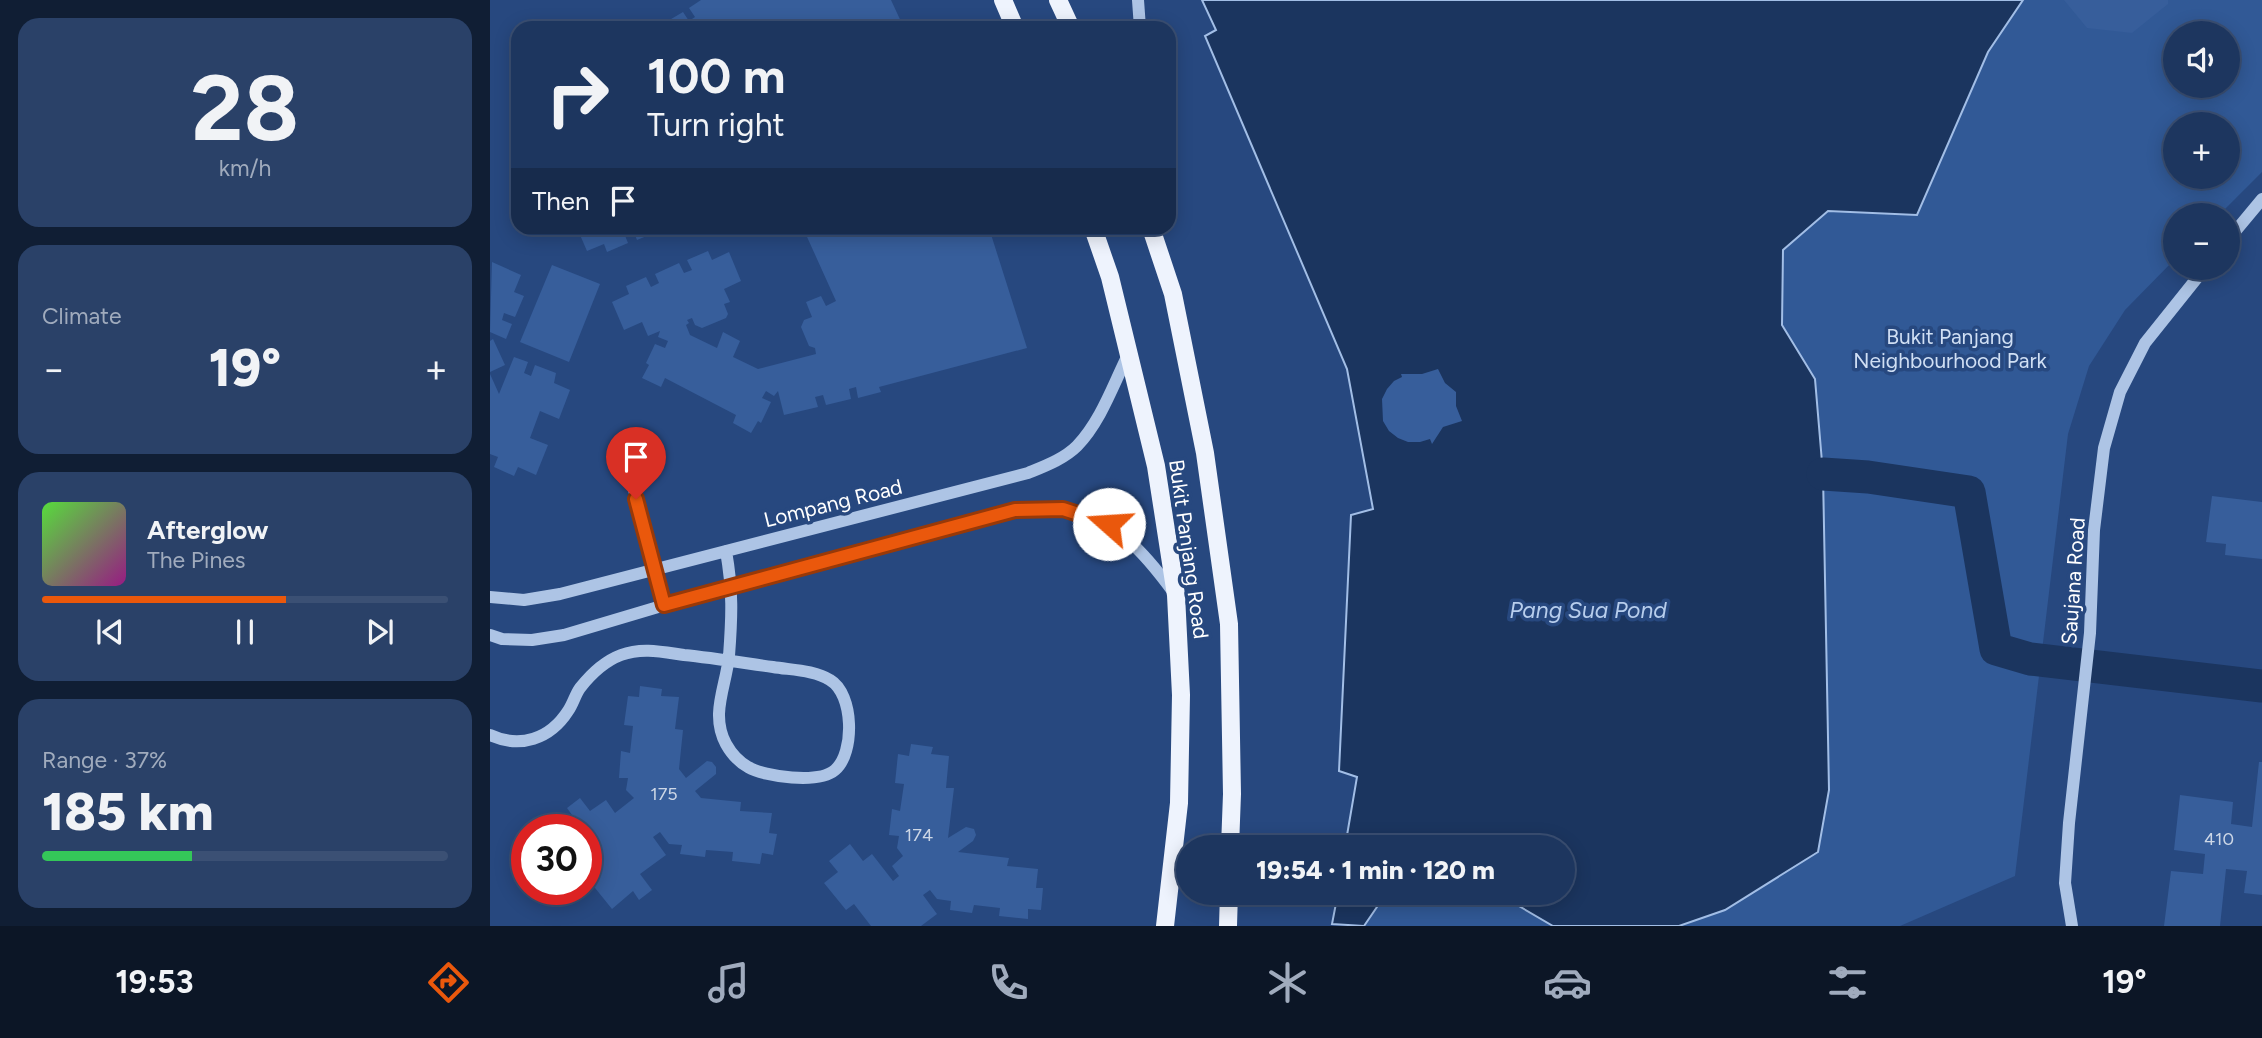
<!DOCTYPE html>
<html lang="en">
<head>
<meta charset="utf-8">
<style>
	:root { --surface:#1d365f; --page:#2a4168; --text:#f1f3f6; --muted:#a0abbd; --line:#3b5074; --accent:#ea580c }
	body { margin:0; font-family:Figtree,sans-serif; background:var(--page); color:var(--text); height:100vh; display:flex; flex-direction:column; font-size:26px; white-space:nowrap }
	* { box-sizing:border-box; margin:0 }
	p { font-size:23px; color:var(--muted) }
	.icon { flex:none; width:38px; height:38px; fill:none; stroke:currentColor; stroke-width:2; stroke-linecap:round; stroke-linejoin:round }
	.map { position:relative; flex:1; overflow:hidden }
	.panel { display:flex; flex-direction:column; gap:18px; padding:18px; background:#101e34; width:490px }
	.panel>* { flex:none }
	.guide { position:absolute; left:21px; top:21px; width:665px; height:214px; border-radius:21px; box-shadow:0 4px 18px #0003,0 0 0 2px var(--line); background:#1d365f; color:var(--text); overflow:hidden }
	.fabs { position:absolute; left:1673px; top:21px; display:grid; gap:14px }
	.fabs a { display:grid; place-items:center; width:77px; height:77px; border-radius:50%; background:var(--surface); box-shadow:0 4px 18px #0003,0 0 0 2px var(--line); font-size:35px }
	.speed { position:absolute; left:21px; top:814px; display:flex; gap:14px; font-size:35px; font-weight:700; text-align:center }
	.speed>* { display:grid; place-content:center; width:91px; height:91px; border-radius:50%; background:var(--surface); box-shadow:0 4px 18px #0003,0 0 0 2px var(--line); line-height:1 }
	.speed .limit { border:10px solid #d22; background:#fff; color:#111 }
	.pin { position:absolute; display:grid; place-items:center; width:60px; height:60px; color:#fff; margin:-72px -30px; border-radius:50% 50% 50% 0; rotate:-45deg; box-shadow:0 0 7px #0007 }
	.pin .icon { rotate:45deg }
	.me { position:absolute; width:77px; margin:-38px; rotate:289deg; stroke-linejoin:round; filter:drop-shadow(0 0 5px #0008) }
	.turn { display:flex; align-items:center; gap:24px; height:147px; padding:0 21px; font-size:32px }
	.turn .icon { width:91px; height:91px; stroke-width:2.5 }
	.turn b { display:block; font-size:49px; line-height:60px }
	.then { display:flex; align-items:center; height:66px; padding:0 21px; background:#0003; gap:14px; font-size:26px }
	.big { font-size:52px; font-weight:800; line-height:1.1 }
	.panel .tile { flex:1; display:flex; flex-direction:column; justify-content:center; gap:10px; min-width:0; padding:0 24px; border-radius:21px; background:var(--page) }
	.panel .dial { align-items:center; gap:0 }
	.dial b { font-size:91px; line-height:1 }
	.song { display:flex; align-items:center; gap:21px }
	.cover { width:84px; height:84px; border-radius:10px; background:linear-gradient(135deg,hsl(110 70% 55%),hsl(310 70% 35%)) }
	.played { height:7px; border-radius:4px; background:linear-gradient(90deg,var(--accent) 60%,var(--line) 60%) }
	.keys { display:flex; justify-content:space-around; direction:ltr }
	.heat { display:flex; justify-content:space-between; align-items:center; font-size:38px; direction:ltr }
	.charge { height:10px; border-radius:5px; background:linear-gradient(90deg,#34c759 37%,var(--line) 0) }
	.trip { position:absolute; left:686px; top:835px; width:399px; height:70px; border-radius:35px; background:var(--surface); box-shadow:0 4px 18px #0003,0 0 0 2px var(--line); font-weight:800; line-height:70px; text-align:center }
	.tab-bar { display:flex; height:112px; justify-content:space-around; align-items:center; background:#0c1626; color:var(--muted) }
	.tab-bar .icon { width:49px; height:49px }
	.tab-bar .current { color:var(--accent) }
	.tab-bar b { font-size:32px; color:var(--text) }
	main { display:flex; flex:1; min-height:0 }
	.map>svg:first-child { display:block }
	.green { fill:#315996; fill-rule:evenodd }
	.water { fill:#1b355f; stroke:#a2bee6; stroke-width:2 }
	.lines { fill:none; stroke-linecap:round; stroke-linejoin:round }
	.canal { stroke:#1b355f; stroke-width:33 }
	.building { fill:#375e9b }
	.minor { stroke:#adc4e5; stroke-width:12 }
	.major { stroke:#eef3fd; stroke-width:18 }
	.route-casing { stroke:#983908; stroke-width:18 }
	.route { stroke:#ea580c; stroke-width:12 }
	.labels { text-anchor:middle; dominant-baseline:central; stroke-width:7; stroke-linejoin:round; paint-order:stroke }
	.number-label { font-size:18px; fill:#cdd7e6 }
	.park-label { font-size:21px; fill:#d0dff4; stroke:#27487f }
	.street-label { font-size:21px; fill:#fff; stroke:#27487f }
	.water-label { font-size:23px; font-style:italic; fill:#b8ceed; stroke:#27487f }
</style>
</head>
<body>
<main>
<section class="panel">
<div class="tile dial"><b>28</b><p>km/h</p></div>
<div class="tile"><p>Climate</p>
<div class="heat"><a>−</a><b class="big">19°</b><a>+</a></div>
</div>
<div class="tile">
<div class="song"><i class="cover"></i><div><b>Afterglow</b><p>The Pines</p></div></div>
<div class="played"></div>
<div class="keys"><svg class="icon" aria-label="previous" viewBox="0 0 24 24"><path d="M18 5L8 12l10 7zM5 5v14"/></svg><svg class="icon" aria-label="pause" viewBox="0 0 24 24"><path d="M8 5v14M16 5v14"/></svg><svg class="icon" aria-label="next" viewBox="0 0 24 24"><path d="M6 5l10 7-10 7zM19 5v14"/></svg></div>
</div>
<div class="tile"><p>Range · 37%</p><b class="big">185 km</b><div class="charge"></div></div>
</section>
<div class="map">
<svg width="1772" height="926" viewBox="0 0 1772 926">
	<rect width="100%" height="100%" fill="#27487f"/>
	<!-- green -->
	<path class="green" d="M1533,0H1772V172L1729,215H1685V259L1635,310L1599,366L1578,434L1525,876L1410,926H1189L1235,910L1333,474L1325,379L1292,325L1293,250L1338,210L1427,214L1498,52ZM1685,33H1738V86H1685ZM1685,124H1738V177H1685Z
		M921,892L1010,895L1063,926H874L889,904Z"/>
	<!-- water -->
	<path class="water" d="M712,0H1533L1498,52L1427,215L1338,211L1293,250L1292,325L1325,379L1333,474L1339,790L1328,852L1235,910L1189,926H1063L1010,895L967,893L1073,892V847H855L867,777L849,771L861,515L883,509L857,369L715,36L726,30Z
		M848,893V892L921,893L889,904L874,926L842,924Z"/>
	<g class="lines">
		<!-- canal -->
		<path class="canal" d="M1333,474L1378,477L1479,492L1506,649L1540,659L1772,686"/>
	</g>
	<!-- building -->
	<path class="building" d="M211,0H401L414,28H173L171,25L193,12L199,21L205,17L199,8Z
		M1574,0H1678V4L1642,33L1597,28Z
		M87,228H170L171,230L147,240L143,230L134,233L138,243L117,252L114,244L97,251Z
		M313,228H499L537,348L389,387L391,392L368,398L366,387L359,389L361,399L336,405L333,395L325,397L328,407L294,415L288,391L284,396L276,391L272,398L281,402L271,423L268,421L261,433L243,423L246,415L175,378L171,387L152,378L159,365L156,363L165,344L175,348L178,341L168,337L170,331L158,336L152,322L134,330L122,302L139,294L136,286L156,277L161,287L169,283L165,274L189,263L194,273L202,270L197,260L218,251L222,260L239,252L251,281L234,289L240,302L234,304L238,314L236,318L212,328L205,325L202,318L197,320L199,323L196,325L200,335L227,348L233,332L250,341L243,357L268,369L326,354L325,348L319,346L311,327L314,320L322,317L316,302L331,296L336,306L346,301Z
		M2,262L31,275L24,292L34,296L25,317L14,313L12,320L22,324L16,339L0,332Z
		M62,265L110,284L79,362L30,342Z
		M3,339L15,365L0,372V341Z
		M24,357L38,362L34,373L41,376L45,365L66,373L64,383L80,390L69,419L50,411L40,438L58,445L46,475L28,467L24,476L4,467L8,457L0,454V374L9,394Z
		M948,369L955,383L966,392V406L972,421L953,427L942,444L940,439L930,442H918L908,438L899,431L893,421L892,399L897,389L904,381L912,377L911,374H932Z
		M1722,496L1772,502V559L1735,555L1736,544L1716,542Z
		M150,686L172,689L171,696L189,697L185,729L193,730L189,769L196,778L217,761L222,762L226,767V774L205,791L211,798L251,802L250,811L282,813L279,833L287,834L283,855L272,853L270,864L242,861L243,852L216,850L215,857L190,854L192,845L179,844L170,832L163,837L176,855L150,874L162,890L149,900L143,891L122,909L97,878L108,869L96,853V830H63L82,815L77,808L90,798L100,811L116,800L125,813L144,798L136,790L138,778H129L131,751L140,753L143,726L134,725L138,696L149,697Z
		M421,744L443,747L441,754L459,756L456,788H464L458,838L476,827L484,829L486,835L483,841L468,852L519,858L517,866L548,869L546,888H553L551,910L538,909V919L509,916L510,908L484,905L482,913L460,910L461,901L447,899L440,890L433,895L447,914L431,926H381L364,904L356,910L334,883L348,872L339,861L360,844L373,861L382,854L403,881L409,876L402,866L413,856L407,848L409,836L399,835L402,809L410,811L414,784L405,783L408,754L419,756Z
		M1769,762H1772V895L1754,893L1757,871L1736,869L1730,926H1674L1681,871L1713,874L1715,854L1684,850L1690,795L1743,802L1741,824L1762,827Z"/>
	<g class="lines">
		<!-- minor -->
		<path class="minor" d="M648,0L650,28
			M1738,240L1772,199
			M141,478L174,605
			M0,597L34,600L70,594L538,473C555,466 574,459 587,446C611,421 623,385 638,355
			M0,635L12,639L42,640L74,635L242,585L525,511C540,510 559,507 574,510C626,519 654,552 684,593
			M0,735C30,749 60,739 78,711C83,704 85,695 90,688C101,674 115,661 131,655C152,647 173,652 194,655C224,658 254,663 283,667C301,670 325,670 340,680C364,694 365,753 345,770C329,784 275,777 258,767C249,762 241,753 236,744C220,714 236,687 239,656C242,616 243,591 236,551
			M1582,926L1575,883L1579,823L1600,633L1604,530L1614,448L1630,392L1655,343L1715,268"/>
		<!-- major -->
		<path class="major" d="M513,0L525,28
			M568,0L581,28
			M603,228L620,277L666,466L686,595L691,695L689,803L675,926
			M661,228L683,294L715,453L739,624L742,794L740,847
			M738,926L739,892"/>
	</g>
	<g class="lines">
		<defs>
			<path id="route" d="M146,499L174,605L525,510L573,509L619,524"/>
		</defs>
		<!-- route casing -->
		<use href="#route" class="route-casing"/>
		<!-- route -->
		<use href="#route" class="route"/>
	</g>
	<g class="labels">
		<!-- number labels -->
		<g class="number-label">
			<text x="174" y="794">175</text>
			<text x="429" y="835">174</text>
			<text x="1729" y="839">410</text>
		</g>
		<!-- park labels -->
		<g class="park-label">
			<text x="1460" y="336">Bukit Panjang<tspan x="1460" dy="24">Neighbourhood Park</tspan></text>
		</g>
		<!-- street labels -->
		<g class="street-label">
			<text transform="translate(343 503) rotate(-14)">Lompang Road</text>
			<text transform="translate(699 549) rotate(82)">Bukit Panjang Road</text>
			<text transform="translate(1583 581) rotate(-86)">Saujana Road</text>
		</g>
		<!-- water labels -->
		<g class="water-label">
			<text x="1098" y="610">Pang Sua Pond</text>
		</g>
	</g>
</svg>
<div class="fabs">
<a><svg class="icon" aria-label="sound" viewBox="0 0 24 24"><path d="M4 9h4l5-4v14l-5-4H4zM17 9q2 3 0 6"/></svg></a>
<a>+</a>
<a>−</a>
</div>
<div class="speed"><div class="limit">30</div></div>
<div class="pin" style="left:146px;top:499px;background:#d93025"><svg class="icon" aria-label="arrive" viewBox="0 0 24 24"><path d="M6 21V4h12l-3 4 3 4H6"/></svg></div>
<svg class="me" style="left:619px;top:524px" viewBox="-20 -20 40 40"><circle r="19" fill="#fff"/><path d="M0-13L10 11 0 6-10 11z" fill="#ea580c"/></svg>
<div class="trip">19:54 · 1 min · 120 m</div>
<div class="guide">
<div class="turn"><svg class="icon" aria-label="right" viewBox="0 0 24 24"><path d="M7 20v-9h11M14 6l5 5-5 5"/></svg><div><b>100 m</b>Turn right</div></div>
<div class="then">Then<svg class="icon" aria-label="arrive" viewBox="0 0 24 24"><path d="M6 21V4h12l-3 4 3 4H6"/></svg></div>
</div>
</div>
</main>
<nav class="tab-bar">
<b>19:53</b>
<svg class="icon current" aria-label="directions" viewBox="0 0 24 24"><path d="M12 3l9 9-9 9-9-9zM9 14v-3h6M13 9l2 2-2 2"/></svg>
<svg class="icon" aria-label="music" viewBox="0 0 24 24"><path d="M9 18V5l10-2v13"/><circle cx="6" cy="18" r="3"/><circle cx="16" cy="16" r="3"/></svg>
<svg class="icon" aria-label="phone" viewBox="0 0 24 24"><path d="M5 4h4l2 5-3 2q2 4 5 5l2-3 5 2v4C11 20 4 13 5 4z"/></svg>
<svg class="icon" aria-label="climate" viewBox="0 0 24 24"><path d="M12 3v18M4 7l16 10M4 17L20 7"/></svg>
<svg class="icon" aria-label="car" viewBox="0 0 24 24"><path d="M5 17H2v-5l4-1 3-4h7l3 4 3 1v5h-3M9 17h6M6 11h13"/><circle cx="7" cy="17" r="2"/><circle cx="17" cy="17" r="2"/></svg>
<svg class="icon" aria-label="filters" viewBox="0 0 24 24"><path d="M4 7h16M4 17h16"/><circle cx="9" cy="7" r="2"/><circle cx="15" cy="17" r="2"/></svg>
<b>19°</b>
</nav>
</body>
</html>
